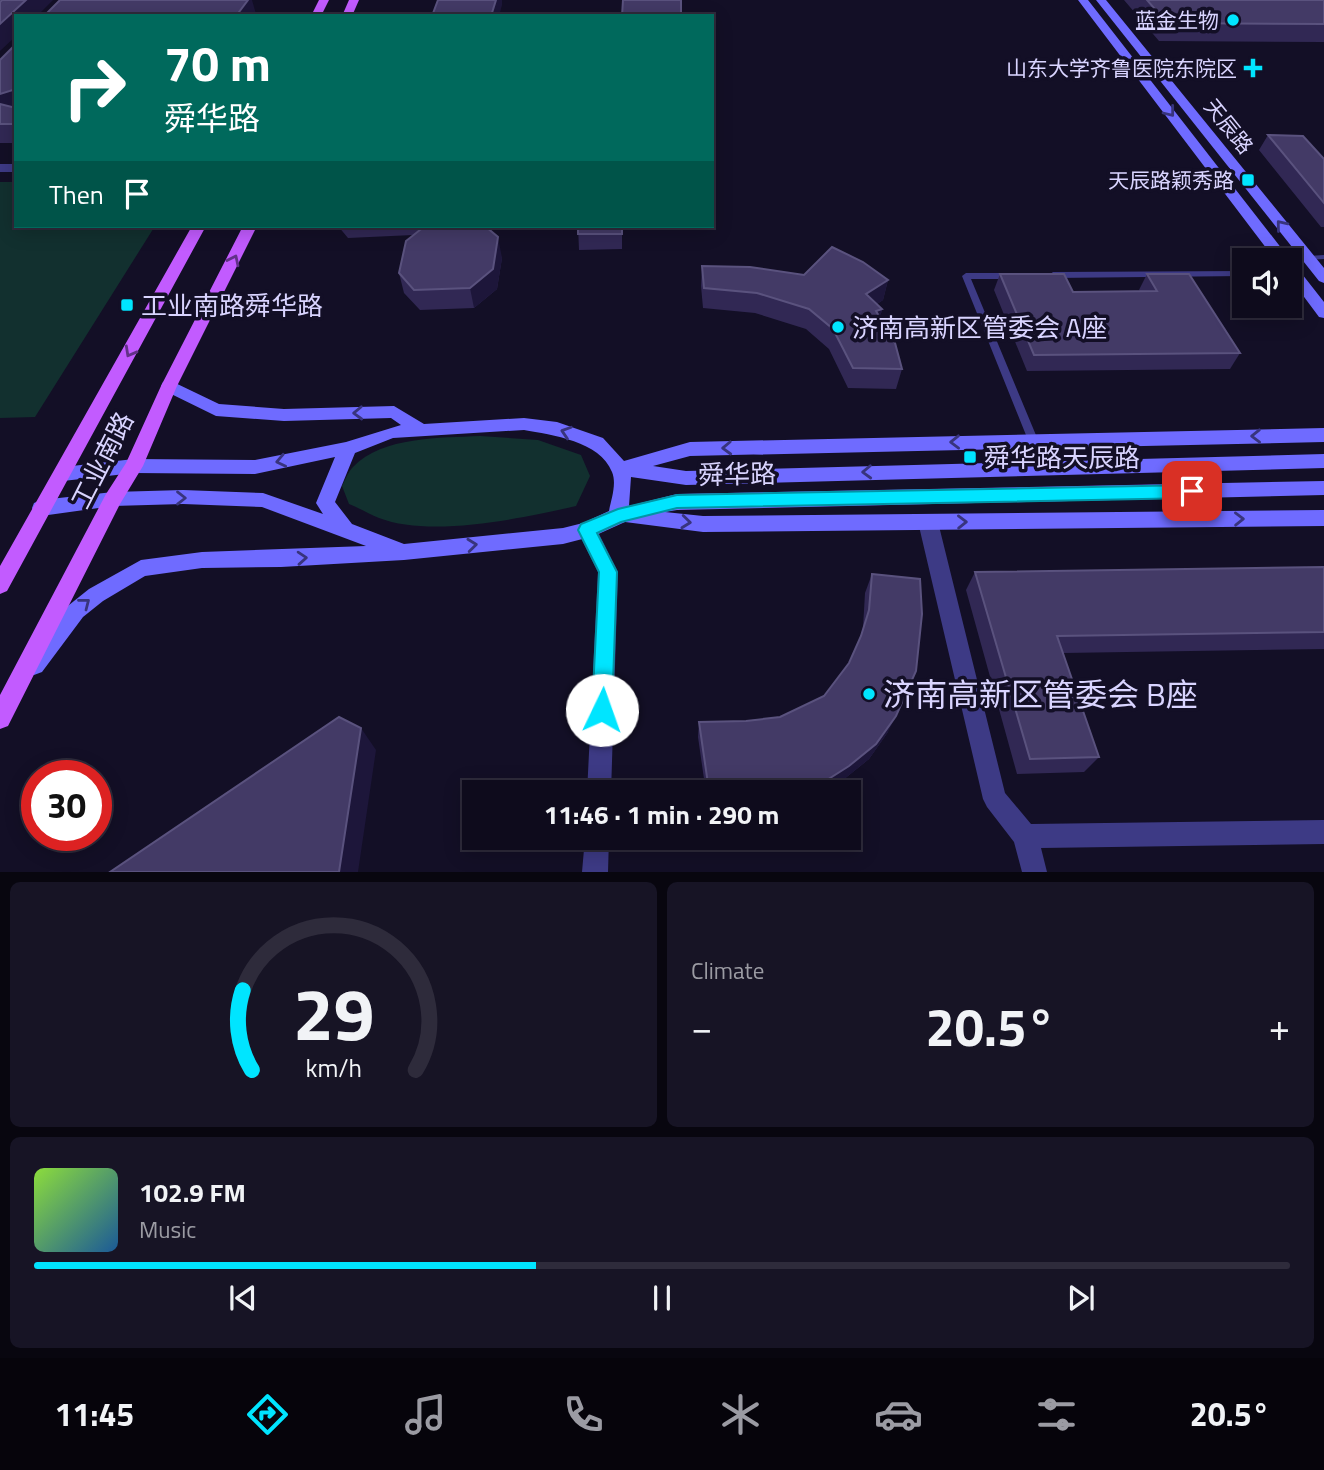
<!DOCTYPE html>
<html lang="en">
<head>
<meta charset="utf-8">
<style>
	:root { --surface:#0e0b1c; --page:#171425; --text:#f1f3f6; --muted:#9b9ba3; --line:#2e2b3b; --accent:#00e5ff }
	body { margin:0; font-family:"Titillium Web","Noto Sans SC",sans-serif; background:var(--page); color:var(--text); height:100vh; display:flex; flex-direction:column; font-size:26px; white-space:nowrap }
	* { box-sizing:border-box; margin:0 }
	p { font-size:23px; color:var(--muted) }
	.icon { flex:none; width:38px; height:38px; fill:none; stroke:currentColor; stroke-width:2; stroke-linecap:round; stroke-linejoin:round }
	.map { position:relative; height:872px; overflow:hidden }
	.details { display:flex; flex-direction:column; gap:10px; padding:10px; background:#08060f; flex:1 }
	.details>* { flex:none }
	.banner { position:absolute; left:14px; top:14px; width:700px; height:214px; border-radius:0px; box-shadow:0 4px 18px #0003,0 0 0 2px var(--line); background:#00695c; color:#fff; overflow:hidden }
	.fabs { position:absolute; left:1232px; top:248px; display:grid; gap:14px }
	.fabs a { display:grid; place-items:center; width:70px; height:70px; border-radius:0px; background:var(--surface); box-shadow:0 4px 18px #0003,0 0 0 2px var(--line); font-size:35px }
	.speed { position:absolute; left:21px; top:760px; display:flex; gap:14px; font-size:35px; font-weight:700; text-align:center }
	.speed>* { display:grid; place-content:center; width:91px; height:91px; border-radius:50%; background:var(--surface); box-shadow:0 4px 18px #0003,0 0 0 2px var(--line); line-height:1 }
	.speed .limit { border:10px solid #d22; background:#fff; color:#111 }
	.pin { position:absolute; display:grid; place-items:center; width:60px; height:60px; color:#fff; margin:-30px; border-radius:14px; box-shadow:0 4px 10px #0006 }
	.me { position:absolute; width:77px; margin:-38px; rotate:3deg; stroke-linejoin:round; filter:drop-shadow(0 0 5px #0008) }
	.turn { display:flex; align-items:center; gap:24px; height:147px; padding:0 35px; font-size:32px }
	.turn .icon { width:91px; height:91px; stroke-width:2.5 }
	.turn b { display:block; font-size:49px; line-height:60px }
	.then { display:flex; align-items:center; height:66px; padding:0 35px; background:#0003; gap:14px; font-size:26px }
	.big { font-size:52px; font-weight:700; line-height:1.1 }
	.details .tile { flex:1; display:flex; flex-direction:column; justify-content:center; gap:10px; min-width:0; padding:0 24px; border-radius:10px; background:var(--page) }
	.details .dial { align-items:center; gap:0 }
	.dial svg { height:182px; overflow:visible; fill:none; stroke:var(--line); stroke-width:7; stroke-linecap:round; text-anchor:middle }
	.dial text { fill:var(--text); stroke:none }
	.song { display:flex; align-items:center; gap:21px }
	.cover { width:84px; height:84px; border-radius:10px; background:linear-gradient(135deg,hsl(90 70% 55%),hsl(210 70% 35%)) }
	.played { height:7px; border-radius:4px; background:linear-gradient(90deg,var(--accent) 40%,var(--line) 40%) }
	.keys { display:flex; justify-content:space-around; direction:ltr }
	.heat { display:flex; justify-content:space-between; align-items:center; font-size:38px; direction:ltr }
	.details .tiles { flex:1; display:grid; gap:10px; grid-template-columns:1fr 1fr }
	.tile:last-child { grid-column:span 2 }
	.trip { position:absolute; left:462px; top:780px; width:399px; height:70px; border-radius:0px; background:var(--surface); box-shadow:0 4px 18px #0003,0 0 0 2px var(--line); font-weight:700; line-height:70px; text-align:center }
	.tab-bar { display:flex; height:112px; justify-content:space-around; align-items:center; background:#06040b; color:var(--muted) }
	.tab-bar .icon { width:49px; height:49px }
	.tab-bar .on { color:var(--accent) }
	.tab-bar b { font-size:32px; color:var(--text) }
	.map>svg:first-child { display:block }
	.green { fill:#12302f }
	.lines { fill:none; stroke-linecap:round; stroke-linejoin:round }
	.service { fill:#3d3a85; fill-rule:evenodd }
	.minor { fill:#3d3a85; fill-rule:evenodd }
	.tertiary { fill:#3d3a85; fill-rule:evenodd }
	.secondary { fill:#6f6bff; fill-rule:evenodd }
	.primary { fill:#c25bff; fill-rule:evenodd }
	.wall { fill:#312854 }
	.shaded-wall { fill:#1d163a }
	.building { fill:#433a66; stroke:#5a527e; stroke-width:2 }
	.oneway { stroke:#38347d }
	.oneway2 { stroke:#623188 }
	.route { fill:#00e5ff; stroke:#0095a6; stroke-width:2 }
	.poi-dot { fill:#00e5ff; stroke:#130f26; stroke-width:2.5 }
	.labels { text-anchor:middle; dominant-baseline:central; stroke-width:7; stroke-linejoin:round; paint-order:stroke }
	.far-poi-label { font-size:21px; fill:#d9d4ff; stroke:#130f26; text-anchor:end }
	.far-street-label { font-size:21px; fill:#d9d4ff; stroke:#130f26 }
	.poi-label { font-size:26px; fill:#d9d4ff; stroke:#130f26; text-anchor:start }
	.street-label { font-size:26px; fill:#d9d4ff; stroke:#130f26 }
	.near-poi-label { font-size:32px; fill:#d9d4ff; stroke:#130f26; text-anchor:start }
</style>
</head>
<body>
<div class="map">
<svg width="1324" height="872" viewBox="0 0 1324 872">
	<rect width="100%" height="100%" fill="#130f26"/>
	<!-- green -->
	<path class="green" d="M0,182H16V226H155L35,417L0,418Z
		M480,436L538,440L581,455L590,476L576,506C523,518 431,538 379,518C369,514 359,508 349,504L342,486C345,480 348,472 353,467C383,436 441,438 480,436Z"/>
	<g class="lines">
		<!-- service -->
		<path class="service" d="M1324,255V259L1308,260L1304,258L1308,256Z
			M1244,271V276L1053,278L1049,275L1053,272Z
			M966,273H1010L1014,276L1010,279H971L1038,440L1036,443H1030L1028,440L962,276Z"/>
		<!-- minor -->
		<path class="minor" d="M928,514L935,516L938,522L1005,793L1031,824L1324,820V844L1041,848L1047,872H1022L1014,842L987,807L983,799L918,522L921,516Z
			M587,522L594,524L618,572L611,793H587L598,572L577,530L580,524Z
			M585,838H609L608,872H582Z"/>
		<!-- tertiary -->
		<path class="tertiary" d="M0,164H16V172H0Z"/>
		<!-- secondary -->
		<path class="secondary" d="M1078,0H1088L1289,258L1291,261L1290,263V261H1276Z
			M1096,0H1106L1324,268V283L1319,281Z
			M1290,263L1295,265L1324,302V318L1319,317L1290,278Z
			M169,380L219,404L284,409L394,406L424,424L524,418L557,422L603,438L624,461L690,442L1324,428V442L690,456L653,466L686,471L1324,454V468L686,485L631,477L629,506L677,494L1324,481V495L677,510L665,512L703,516L1324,510V526L703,532L625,522L594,536L563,544L404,560L281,567L202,568L145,576L103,601L83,617L42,672L34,675L26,672L23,665L26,658L69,605L89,589L141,560L202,552L366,546L262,507L183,504L113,506L41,516L34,513L32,508L34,503L41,500L113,492L183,490L263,493L323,514L316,503L335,457L255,474L134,473L63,481L57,479L54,474L57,469L63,467L134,459L255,460L346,442L401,425L391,418L284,421L216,416L163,390L161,386L163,382ZM524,430C552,435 600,441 612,472C617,484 611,500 609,511L583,523L563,528L404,544L352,524L335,502L355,453L393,438Z"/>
		<!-- primary -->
		<path class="primary" d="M319,0H329L321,16H311Z
			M349,0H359L352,16H342Z
			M192,226H206L7,591L0,594V566Z
			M243,226H257L177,386L143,466L120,504L8,726L0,729V695L106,494L126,463L161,386Z"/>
	</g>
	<!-- wall -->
	<path class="wall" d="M1124,0H1324V42L1159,41Z
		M16,44V143H0V60Z
		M1268,135L1324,159V227H1321L1259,150Z
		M338,226H485L502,258L497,289L474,308L420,310L404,293L399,273L413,235L348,238Z
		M578,226H622V249L579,250Z
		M702,266L804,275L888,280L883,300L877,304L882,309L880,318L902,369L896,389L848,388L829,349L806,329L755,313L703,308L701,286Z
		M1000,274L1073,292L1140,291L1139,290L1147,274L1240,353L1230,369L1027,371L994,290Z
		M1324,567V649L1063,653L1099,757L1084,772L1017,774L966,590L975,572Z
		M872,574L888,732L869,759L843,780L823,793H706L698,737L699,722L746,721L780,717L824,696L849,663L858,643L863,628L865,593Z"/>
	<!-- shaded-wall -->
	<path class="shaded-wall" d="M26,0H53L37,16H16V36L0,51V24Z
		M248,0H252L256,14L255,16H236Z
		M496,0H502V5L499,16H491Z
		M16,89V112L0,117V94Z
		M498,237L502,258L497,289L474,308L470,288Z
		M888,280L883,300L861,315L866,294Z
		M882,309L877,329L876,311Z
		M896,716L888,732L869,759L843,780L823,793H800Z
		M361,728L376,750L358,872H339Z"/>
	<!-- building -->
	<path class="building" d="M2,0H26L0,24V2Z
		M60,0H248L236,16H44Z
		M438,0H496L491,16H432Z
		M623,0H681V16H622Z
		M1147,0H1324V24L1167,23Z
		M16,44V89L0,94V60Z
		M0,104L16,108V124H0Z
		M1268,135L1303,136L1324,159V203Z
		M425,226H485L498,237L493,269L470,288L414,290L399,273L406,241Z
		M578,226H622V234H578Z
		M832,247L863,262L888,280L866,294L882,309L876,311L895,343L902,369L853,368L833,329L809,309L757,293L704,288L702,266L750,267L804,275Z
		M1000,274H1064L1073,292L1157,291L1147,274H1189L1240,353L1034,355Z
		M1324,567V632L1057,636L1099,757L1030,759L975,572Z
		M872,574L920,579L922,614L916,671L896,716L876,744L849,766L819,785L800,791L766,793L708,784L699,722L746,721L780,717L824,696L849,663L861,636L869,610Z
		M339,717L361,728L339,872H110Z"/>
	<!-- one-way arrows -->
	<defs><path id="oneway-chevron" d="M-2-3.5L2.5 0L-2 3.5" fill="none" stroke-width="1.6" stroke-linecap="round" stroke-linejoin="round" transform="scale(1.75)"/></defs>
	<g class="oneway">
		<use href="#oneway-chevron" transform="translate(1170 112) rotate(52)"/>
		<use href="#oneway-chevron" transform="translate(1281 225) rotate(-129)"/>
		<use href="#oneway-chevron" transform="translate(358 413) rotate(178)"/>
		<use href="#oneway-chevron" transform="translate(566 432) rotate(-162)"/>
		<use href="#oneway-chevron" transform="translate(1256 436) rotate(179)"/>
		<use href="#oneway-chevron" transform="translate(955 442) rotate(179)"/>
		<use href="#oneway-chevron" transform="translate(727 448) rotate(178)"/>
		<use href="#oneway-chevron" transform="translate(281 461) rotate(168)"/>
		<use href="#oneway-chevron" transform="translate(867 472) rotate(178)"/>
		<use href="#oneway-chevron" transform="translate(181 498)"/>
		<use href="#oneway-chevron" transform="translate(1239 519) rotate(-1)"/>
		<use href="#oneway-chevron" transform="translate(686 522) rotate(6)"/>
		<use href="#oneway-chevron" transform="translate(962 522) rotate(-1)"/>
		<use href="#oneway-chevron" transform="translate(472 545) rotate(-6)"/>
		<use href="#oneway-chevron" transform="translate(302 558) rotate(-4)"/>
		<use href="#oneway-chevron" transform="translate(85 603) rotate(-38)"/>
	</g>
	<g class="oneway2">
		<use href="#oneway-chevron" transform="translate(234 260) rotate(-64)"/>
		<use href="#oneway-chevron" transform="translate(130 352) rotate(119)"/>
	</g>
	<!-- route -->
	<path class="route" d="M1192,485L1198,487L1200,491L1198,496L1192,498L677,508L621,522L597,533L617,572L612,710L609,717L602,720L595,717L592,710L599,572L578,530L581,524L618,509L677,495Z"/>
	<!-- markers -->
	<g class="poi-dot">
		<circle cx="1233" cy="20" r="7"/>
		<path d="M1249.5 57.5h7v7h7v7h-7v7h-7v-7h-7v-7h7z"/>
		<rect x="1241" y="173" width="14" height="14" rx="3.5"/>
		<rect x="120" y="298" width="14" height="14" rx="3.5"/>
		<circle cx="838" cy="327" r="7"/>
		<rect x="963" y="450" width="14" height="14" rx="3.5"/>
		<circle cx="869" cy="694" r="7"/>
	</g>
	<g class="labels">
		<!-- far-poi labels -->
		<g class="far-poi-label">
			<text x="1219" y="20">蓝金生物</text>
			<text x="1237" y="68">山东大学齐鲁医院东院区</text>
			<text x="1234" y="180">天辰路颖秀路</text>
		</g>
		<!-- far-street labels -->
		<g class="far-street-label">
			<text transform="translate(1229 126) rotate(51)">天辰路</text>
		</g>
		<!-- poi labels -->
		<g class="poi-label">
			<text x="141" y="305">工业南路舜华路</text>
			<text x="852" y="327">济南高新区管委会 A座</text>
			<text x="984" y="457">舜华路天辰路</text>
		</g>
		<!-- street labels -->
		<g class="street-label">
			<text transform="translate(102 460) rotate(-63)">工业南路</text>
			<text transform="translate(737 474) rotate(-1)">舜华路</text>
		</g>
		<!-- near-poi labels -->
		<g class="near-poi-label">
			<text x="883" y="694">济南高新区管委会 B座</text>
		</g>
	</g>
</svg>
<div class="fabs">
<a><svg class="icon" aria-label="sound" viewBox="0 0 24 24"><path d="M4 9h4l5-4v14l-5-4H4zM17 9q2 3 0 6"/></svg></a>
</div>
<div class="speed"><div class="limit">30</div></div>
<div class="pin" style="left:1192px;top:491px;background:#d93025"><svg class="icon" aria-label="arrive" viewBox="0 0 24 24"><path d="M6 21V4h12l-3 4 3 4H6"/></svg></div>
<svg class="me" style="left:602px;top:710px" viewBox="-20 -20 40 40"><circle r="19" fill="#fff"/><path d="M0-13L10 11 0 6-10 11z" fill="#00e5ff"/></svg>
<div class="trip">11:46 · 1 min · 290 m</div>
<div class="banner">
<div class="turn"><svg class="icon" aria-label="right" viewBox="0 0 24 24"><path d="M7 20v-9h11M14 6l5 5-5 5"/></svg><div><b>70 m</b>舜华路</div></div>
<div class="then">Then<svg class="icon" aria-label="arrive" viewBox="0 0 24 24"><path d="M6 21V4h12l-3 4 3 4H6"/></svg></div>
</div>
</div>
<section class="details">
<div class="tiles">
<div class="tile dial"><svg viewBox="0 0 100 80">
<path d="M14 69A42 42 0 1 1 86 69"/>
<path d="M14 69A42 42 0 0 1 10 34" stroke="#00e5ff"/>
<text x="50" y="56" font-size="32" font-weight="700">29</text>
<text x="50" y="72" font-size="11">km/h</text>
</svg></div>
<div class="tile"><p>Climate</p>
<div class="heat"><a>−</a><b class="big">20.5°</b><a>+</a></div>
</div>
<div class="tile">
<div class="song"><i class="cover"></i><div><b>102.9 FM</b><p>Music</p></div></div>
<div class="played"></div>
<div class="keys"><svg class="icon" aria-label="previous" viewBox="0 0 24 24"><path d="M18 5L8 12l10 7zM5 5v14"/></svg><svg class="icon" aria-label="pause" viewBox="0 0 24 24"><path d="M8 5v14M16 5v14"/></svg><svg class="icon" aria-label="next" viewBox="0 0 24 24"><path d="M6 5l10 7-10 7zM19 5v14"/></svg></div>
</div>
</div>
</section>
<nav class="tab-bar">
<b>11:45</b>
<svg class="icon on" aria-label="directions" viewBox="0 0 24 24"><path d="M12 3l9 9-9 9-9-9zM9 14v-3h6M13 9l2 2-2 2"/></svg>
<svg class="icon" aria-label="music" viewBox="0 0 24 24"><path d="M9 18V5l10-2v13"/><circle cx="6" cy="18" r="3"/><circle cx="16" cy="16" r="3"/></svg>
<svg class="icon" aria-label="phone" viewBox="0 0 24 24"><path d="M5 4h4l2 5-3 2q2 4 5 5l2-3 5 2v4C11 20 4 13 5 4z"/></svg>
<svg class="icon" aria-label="climate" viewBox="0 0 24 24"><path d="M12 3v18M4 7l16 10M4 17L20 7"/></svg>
<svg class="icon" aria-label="car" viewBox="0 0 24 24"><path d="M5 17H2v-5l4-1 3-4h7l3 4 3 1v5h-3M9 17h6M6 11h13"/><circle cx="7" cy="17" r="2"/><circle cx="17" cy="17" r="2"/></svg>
<svg class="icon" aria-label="filters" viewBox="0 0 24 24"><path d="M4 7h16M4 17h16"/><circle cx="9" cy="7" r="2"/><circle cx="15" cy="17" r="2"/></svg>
<b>20.5°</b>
</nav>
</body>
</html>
